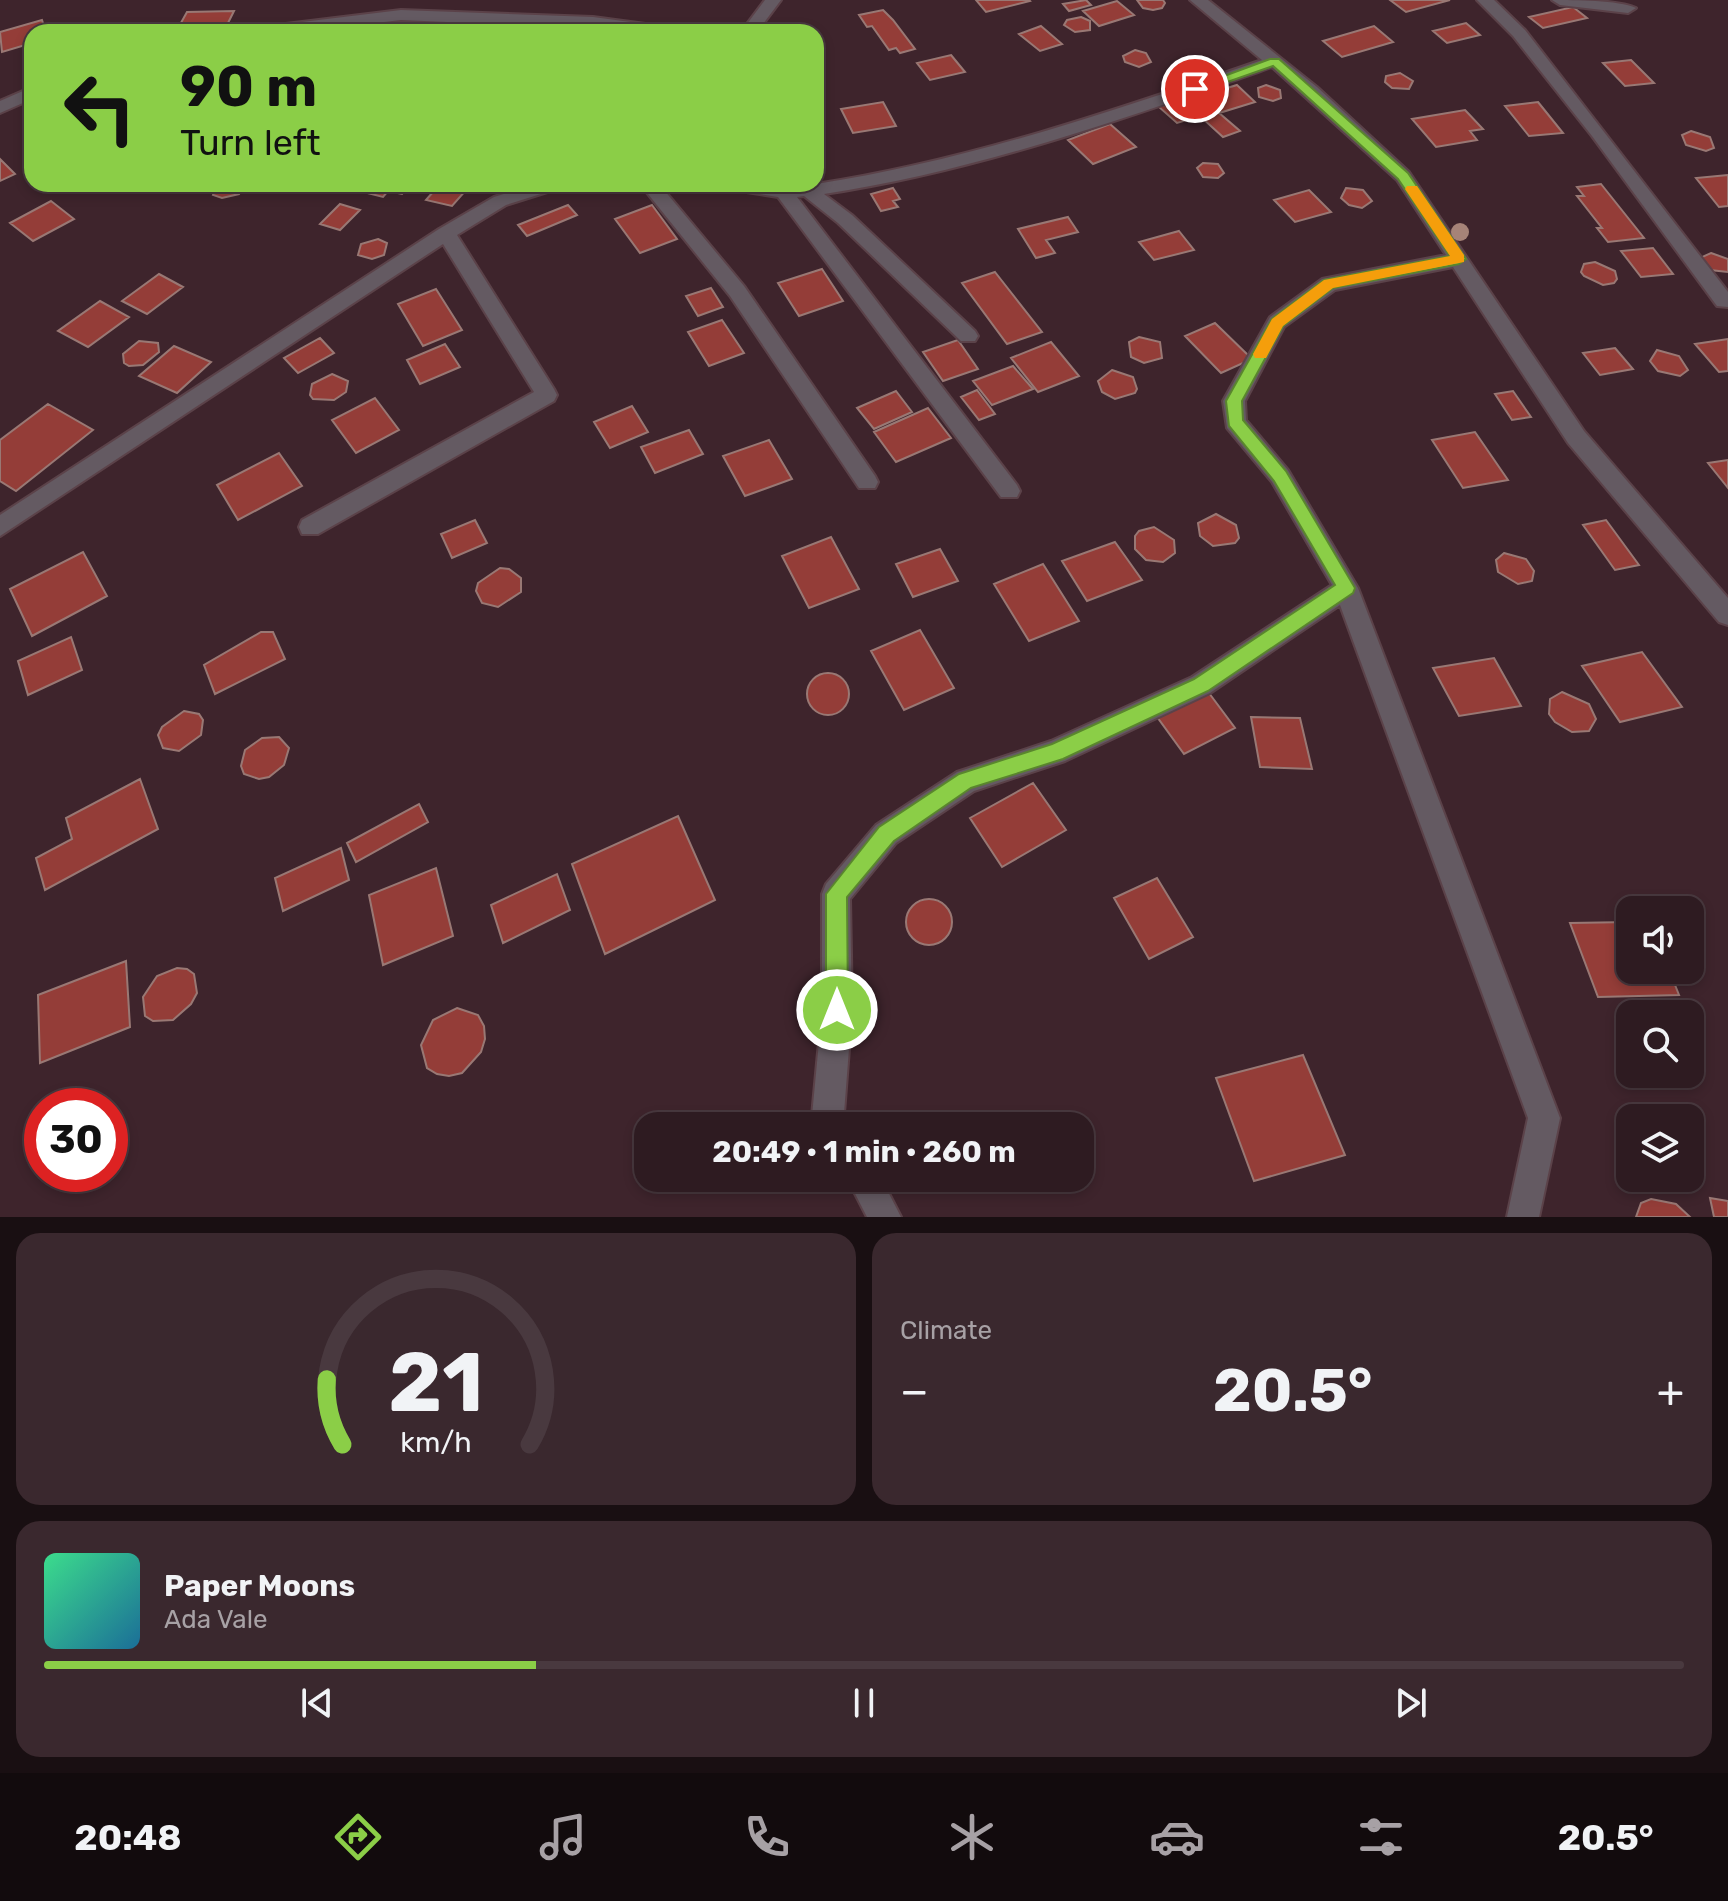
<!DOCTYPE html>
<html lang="en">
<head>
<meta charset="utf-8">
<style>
	:root { --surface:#2e1b21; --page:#3a282e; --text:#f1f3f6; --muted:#a7a1a5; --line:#49393f; --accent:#8bce47 }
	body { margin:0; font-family:Rubik,sans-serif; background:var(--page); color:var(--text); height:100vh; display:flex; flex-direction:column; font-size:30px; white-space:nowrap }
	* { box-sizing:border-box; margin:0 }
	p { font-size:26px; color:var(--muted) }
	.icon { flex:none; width:44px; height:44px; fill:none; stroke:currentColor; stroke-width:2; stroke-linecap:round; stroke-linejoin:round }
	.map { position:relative; height:1217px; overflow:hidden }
	.side { display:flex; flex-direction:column; gap:16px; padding:16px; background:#190f12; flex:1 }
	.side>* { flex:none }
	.guide { position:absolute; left:24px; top:24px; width:800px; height:168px; border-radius:24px; box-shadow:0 4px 12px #0003,0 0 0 2px var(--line); background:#8bce47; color:#111; overflow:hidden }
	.tools { position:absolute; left:1616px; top:896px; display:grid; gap:16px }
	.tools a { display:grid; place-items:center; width:88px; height:88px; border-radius:16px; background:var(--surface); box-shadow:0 4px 12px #0003,0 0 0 2px var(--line); font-size:40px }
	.speed { position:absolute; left:24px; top:1088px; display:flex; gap:16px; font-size:40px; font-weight:700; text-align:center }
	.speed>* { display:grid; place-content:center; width:104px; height:104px; border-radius:50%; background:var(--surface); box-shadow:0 4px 12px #0003,0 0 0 2px var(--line); line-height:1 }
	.speed .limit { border:12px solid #d22; background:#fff; color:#111 }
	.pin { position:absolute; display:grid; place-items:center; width:68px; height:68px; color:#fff; margin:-34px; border:4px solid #fff; border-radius:50%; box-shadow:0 2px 8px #0007 }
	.me { position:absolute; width:88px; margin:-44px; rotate:0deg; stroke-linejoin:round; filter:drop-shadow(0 0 6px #0008) }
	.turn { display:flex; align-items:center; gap:28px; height:168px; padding:0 24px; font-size:36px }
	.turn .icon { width:104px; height:104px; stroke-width:2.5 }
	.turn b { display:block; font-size:56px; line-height:68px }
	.big { font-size:60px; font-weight:700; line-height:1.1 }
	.side .widget { flex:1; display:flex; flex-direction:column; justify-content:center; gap:12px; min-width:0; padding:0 28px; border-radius:24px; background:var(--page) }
	.side .dial { align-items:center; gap:0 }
	.dial svg { height:208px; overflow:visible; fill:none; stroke:var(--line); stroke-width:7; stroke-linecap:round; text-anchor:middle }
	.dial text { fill:var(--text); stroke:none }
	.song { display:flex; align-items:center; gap:24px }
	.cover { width:96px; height:96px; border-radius:12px; background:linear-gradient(135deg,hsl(150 70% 55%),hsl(200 70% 35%)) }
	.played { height:8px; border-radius:4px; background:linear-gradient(90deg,var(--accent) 30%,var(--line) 30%) }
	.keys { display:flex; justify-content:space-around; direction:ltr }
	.heat { display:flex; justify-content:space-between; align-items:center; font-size:44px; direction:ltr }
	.side .tiles { flex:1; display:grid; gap:16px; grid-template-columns:1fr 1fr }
	.widget:last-child { grid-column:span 2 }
	.trip { position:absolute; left:634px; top:1112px; width:460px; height:80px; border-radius:24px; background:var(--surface); box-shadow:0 4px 12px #0003,0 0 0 2px var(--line); font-weight:700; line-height:80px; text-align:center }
	.tabs { display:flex; height:128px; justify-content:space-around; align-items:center; background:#120b0d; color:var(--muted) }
	.tabs .icon { width:56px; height:56px }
	.tabs .on { color:var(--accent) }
	.tabs b { font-size:36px; color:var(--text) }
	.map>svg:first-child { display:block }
	.building { fill:#943d38; stroke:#997874; stroke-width:2 }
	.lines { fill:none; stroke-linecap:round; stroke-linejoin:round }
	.minor-casing { stroke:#5b4249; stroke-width:4 }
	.minor { fill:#645a62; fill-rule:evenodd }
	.tree { fill:#a68378 }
	.route { fill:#8bce47; stroke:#5a862e; stroke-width:2 }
	.slow { fill:#f59e0b }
</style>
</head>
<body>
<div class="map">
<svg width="1728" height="1217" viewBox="0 0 1728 1217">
	<rect width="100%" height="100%" fill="#3e242c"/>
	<!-- building -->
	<path class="building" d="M976,0H1029L1030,1L986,12Z
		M1086,0L1091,5L1069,11L1063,4Z
		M1137,0H1163L1165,3L1162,8L1153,10L1143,8Z
		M1390,0H1450L1406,12Z
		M1117,1L1134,15L1099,26L1083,11Z
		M1573,7L1587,18L1543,28L1529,17Z
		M883,10L893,20L915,49L900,53L896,48L889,50L872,26L867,27L859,15Z
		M234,11L225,29L177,30L187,12Z
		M1081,17L1090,21V30L1075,32L1064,25L1067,20Z
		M42,20L46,32H32V43L2,52L0,32Z
		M1466,23L1480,35L1447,43L1433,31Z
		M1041,26L1062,44L1040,51L1019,34Z
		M1374,26L1393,42L1342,57L1323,41Z
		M1135,50L1146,53L1151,62L1139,67L1125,62L1123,56Z
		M951,55L965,72L930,80L917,63Z
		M1631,60L1654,83L1625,86L1603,63Z
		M1400,73L1413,81L1409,89L1392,88L1385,82L1386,76Z
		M1237,85L1255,102L1219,113L1201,96Z
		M1266,85L1280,90L1281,98L1273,101L1259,97L1258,88Z
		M1197,94L1240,131L1223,137L1200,116L1177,123L1159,107Z
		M883,102L896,126L853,133L841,109Z
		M1538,102L1563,133L1529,136L1505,106Z
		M1465,110L1483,129L1470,131L1477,140L1436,147L1412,119Z
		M1110,124L1136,147L1093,164L1068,140Z
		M1691,131L1710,137L1714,148L1706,151L1686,145L1682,135Z
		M0,159L15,174L0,181Z
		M1203,163L1218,164L1224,173L1218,178L1203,177L1197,168Z
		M1728,175V206L1719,207L1696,178Z
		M217,184H243L244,186L239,194L222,198L213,195Z
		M361,184H411L402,194L388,191L383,197L355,190Z
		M440,184H448L467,189L452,206L426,200Z
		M1601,184L1644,238L1608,242L1597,228H1602L1577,196H1584L1577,187Z
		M893,188L900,199L893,201L898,207L881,211L871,194Z
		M1346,188L1363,190L1372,201L1362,208L1349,205L1341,198Z
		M1309,190L1331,212L1295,222L1274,200Z
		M51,201L74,219L33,241L10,223Z
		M340,204L360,210L340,230L320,224Z
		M568,205L577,215L527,236L518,225Z
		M652,205L677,239L640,253L615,219Z
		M1068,217L1078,232L1046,240L1055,253L1036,258L1018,229Z
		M1179,231L1194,250L1154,260L1139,242Z
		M378,239L387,243L384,255L372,259L358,255L361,244Z
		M1653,248L1673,274L1641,277L1621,251Z
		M1711,253L1728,259V272L1710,270L1700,258Z
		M1595,262L1615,271L1617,279L1614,283L1603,285L1584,276L1581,272L1584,264Z
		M822,269L843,301L799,316L778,283Z
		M995,272L1042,332L1007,344L962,283Z
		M159,274L183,287L147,314L122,301Z
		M711,288L723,307L698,316L686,296Z
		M436,289L462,330L423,346L398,304Z
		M100,301L129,317L88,347L58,331Z
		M722,320L744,353L709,366L688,332Z
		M1215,323L1252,359L1221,373L1185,336Z
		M1139,337L1160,342L1162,358L1144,363L1131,357L1129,342Z
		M320,338L334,353L298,373L284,358Z
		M1728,339V371L1719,372L1695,344Z
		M958,340L978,369L943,381L923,352Z
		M139,341L158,343L159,352L143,365L129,366L124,363L123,354Z
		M1051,342L1079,376L1038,392L1011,358Z
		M445,344L460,367L420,384L407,360Z
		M174,346L211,362L177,393L139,376Z
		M1615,348L1633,369L1600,375L1583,353Z
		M1657,350L1679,356L1688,370L1680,376L1658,371L1650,361Z
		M1013,366L1033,389L992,405L973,381Z
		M1112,370L1133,377L1137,389L1135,393L1115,399L1102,392L1098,381Z
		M332,374L348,381L346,392L334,400L313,399L310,395L312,384Z
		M977,390L995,414L979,420L961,397Z
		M896,391L912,412L874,429L857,408Z
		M1513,391L1531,417L1512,420L1495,394Z
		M375,398L399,430L356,453L332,420Z
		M48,404L93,430L16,491L0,481V440Z
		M632,406L648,432L610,448L594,422Z
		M928,408L951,438L896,462L874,432Z
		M689,430L703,454L655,473L641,447Z
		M1475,432L1508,480L1463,488L1432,440Z
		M769,440L792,479L745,496L723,456Z
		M279,453L302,486L238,520L217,485Z
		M1728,460V488L1708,463Z
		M1216,514L1236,525L1239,538L1235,543L1213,546L1200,536L1198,523Z
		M475,520L487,543L452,558L441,534Z
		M1606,520L1639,565L1615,570L1583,525Z
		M1154,527L1174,540L1175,553L1163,562L1146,560L1135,549V536L1139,531Z
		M831,537L859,589L809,608L782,556Z
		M1115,542L1142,580L1087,601L1062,561Z
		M940,549L958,581L913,597L896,564Z
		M83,552L107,596L32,636L10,589Z
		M1504,553L1526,559L1534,571L1532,581L1518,584L1498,572L1496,560Z
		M1043,564L1079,621L1029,641L994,584Z
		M500,568L509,569L521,578V592L498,607L482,603L476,591L478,583Z
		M920,630L954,688L904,710L871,651Z
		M261,632H273L285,659L215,694L204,665Z
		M71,637L82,670L28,695L18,661Z
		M1642,652L1682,707L1620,722L1582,666Z
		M1494,658L1521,706L1459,716L1433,668Z
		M807 694a21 21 0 1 1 42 0a21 21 0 1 1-42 0Z
		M1206,689L1235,728L1184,754L1155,714Z
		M1562,692L1589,704L1596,719L1589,731L1572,732L1555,722L1549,714L1550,699Z
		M184,711L199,714L203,720L201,735L179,751L163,748L158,735L162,727Z
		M1251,717L1300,718L1312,769L1260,767Z
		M279,737L289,748L284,765L269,777L259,779L244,774L241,766L245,750L262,738Z
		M140,779L158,829L45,890L36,858L72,839L66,818Z
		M1033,783L1066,830L1002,867L970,818Z
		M419,804L428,822L356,862L347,843Z
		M678,816L715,900L605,954L572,864Z
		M341,848L349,880L283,911L275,878Z
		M436,868L453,936L383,965L369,895Z
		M557,874L570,910L503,943L491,905Z
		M1157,878L1193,937L1149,959L1114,898Z
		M906 922a23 23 0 1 1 46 0a23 23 0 1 1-46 0Z
		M1630,922V970H1669L1679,995L1598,997L1570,923Z
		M126,961L130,1027L40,1063L38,995Z
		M177,968L187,969L194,974L197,993L191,1004L173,1020L153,1021L145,1016L143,997L157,976Z
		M457,1008L478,1015L484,1026L485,1039L481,1052L462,1073L449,1076L437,1074L427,1068L421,1045L433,1020Z
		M1303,1055L1345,1155L1254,1181L1216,1078Z
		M1710,1198L1728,1201V1217H1714Z
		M1651,1199L1676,1204L1690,1217H1636L1641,1203Z"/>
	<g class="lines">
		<defs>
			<path id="minor" d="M765,0H781L757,32H741Z
				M1190,0H1208L1317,87L1409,172L1584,431L1728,598V625L1719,622L1568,443L1453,267L1335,290L1284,327L1245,401L1246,420L1288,470L1358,588L1560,1118L1539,1217H1507L1528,1118L1340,605L1210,693L1065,761L974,791L896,843L850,899L852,1010L844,1113L850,1126H817L812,1116L822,1010V894L826,884L876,825L957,772L1051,741L1192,677L1332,585L1272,482L1227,428L1223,401L1270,317L1322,279L1446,255L1397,180L1272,67C1126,118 977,171 824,194L852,215L975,331L978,336L975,341H961L838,223L804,196L797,197L1017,485L1020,491L1017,497H1001L778,197L721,188L718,184C750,184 784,189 816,184C967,161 1117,110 1262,60Z
				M1477,0H1494L1525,30L1728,292V307L1717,306L1592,136L1513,36Z
				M1552,0C1575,0 1618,0 1636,8L1628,13L1560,5Z
				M401,10L593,17L668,27L676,32L401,20L300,32H253L261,27Z
				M32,87V99L0,113V101Z
				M535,184H563L560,188L506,205L457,235L554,389L557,395L554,401L318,534H302L299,527L302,520L534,392L443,244L0,536V515L439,229L494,197Z
				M640,184H659L744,286L875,476L878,482L875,488H859L730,296Z
				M847,1178H881L901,1217H867Z"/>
		</defs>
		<!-- minor casing -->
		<use href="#minor" class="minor-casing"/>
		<!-- minor -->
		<use href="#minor" class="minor"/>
	</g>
	<!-- trees -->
	<circle class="tree" cx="1460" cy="232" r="9"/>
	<!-- route -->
	<path class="route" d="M1270,59H1279L1408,173L1466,259L1459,264L1333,288L1283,326L1242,401L1243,420L1286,471L1355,588L1353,593L1208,691L1063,759L971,788L894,841L847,897L848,1010L845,1018L837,1021L829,1018L826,1010V894L879,827L959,774L1052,744L1194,679L1335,585L1274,481L1229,426L1226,401L1272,319L1324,280L1450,256L1398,179L1273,66L1199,92L1189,89Z"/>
	<!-- slow -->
	<path class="slow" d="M1407,186H1417L1464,255V262L1333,288L1283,326L1266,358H1255L1253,354L1272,319L1324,280L1450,256L1405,189Z"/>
</svg>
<div class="tools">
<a><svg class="icon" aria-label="sound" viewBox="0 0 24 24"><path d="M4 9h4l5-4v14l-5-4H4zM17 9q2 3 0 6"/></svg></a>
<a><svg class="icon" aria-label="search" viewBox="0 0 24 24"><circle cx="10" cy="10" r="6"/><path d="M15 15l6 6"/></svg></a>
<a><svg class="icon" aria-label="layers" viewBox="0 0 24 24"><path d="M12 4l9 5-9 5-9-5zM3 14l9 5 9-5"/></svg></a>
</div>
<div class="speed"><div class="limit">30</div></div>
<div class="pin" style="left:1195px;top:89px;background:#d93025"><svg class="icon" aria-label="arrive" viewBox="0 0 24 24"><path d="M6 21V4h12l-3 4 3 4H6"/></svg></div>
<svg class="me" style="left:837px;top:1010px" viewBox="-20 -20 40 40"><circle r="17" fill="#8bce47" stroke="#fff" stroke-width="3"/><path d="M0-11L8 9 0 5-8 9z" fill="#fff"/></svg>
<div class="trip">20:49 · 1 min · 260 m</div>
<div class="guide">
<div class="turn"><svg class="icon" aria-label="left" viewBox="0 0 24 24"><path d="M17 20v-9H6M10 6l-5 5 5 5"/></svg><div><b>90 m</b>Turn left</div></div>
</div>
</div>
<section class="side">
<div class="tiles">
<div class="widget dial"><svg viewBox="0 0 100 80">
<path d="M14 69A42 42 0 1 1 86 69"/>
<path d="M14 69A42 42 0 0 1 8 44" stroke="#8bce47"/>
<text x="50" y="56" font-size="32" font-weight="700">21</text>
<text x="50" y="72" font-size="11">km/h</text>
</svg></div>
<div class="widget"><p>Climate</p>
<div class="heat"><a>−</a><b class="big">20.5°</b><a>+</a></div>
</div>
<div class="widget">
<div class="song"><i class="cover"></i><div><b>Paper Moons</b><p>Ada Vale</p></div></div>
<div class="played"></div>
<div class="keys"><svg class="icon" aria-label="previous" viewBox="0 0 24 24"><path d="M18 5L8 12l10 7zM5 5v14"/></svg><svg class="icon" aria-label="pause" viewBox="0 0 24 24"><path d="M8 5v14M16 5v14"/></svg><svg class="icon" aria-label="next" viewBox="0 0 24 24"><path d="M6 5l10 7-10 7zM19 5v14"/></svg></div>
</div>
</div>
</section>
<nav class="tabs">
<b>20:48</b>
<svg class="icon on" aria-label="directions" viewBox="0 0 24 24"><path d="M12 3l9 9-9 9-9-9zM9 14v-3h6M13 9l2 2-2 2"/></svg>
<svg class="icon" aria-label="music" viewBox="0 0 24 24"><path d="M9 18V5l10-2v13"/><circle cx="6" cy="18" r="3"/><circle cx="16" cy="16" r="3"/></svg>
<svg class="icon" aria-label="phone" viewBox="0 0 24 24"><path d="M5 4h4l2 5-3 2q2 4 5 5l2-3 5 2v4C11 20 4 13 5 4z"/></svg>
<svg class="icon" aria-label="climate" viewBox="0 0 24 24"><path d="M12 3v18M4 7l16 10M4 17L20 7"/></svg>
<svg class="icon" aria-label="car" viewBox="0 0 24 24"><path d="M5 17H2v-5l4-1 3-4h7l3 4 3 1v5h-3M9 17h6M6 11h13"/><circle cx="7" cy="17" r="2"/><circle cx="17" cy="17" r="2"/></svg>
<svg class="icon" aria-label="filters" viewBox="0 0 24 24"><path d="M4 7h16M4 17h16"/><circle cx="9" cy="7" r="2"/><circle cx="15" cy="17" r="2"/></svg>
<b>20.5°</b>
</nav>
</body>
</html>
